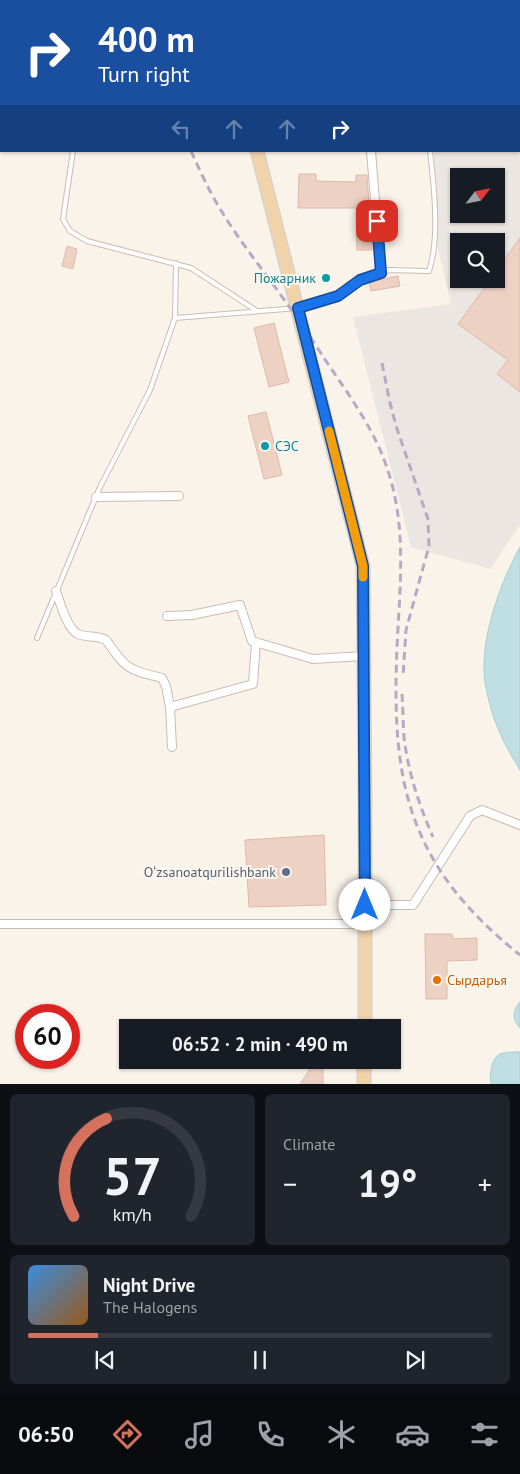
<!DOCTYPE html>
<html lang="en">
<head>
<meta charset="utf-8">
<style>
	:root { --surface:#171b24; --page:#20242c; --text:#f1f3f6; --muted:#9ea1a6; --line:#363941; --accent:#d6715d }
	body { margin:0; font-family:"PT Sans",sans-serif; background:var(--page); color:var(--text); height:100vh; display:flex; flex-direction:column; font-size:19px; white-space:nowrap }
	* { box-sizing:border-box; margin:0 }
	p { font-size:16px; color:var(--muted) }
	.icon { flex:none; width:28px; height:28px; fill:none; stroke:currentColor; stroke-width:2; stroke-linecap:round; stroke-linejoin:round }
	.map { position:relative; height:1084px; overflow:hidden }
	.panel { display:flex; flex-direction:column; gap:10px; padding:10px; background:#0d0f14; flex:1 }
	.panel>* { flex:none }
	.banner { position:absolute; left:0px; top:0px; width:520px; height:152px; box-shadow:0 1px 4px #0004; background:#1a4fa0; color:#fff; overflow:hidden }
	.needle { width:32px; rotate:58deg }
	.controls { position:absolute; left:450px; top:168px; display:grid; gap:10px }
	.controls a { display:grid; place-items:center; width:55px; height:55px; border-radius:0px; background:var(--surface); box-shadow:0 1px 4px #0004; font-size:25px }
	.speed { position:absolute; left:15px; top:1004px; display:flex; gap:10px; font-size:25px; font-weight:700; text-align:center }
	.speed>* { display:grid; place-content:center; width:65px; height:65px; border-radius:50%; background:var(--surface); box-shadow:0 1px 4px #0004; line-height:1 }
	.speed .limit { border:8px solid #d22; background:#fff; color:#111 }
	.pin { position:absolute; display:grid; place-items:center; width:42px; height:42px; color:#fff; margin:-21px; border-radius:10px; box-shadow:0 2px 8px #0006 }
	.me { position:absolute; width:55px; margin:-28px; rotate:0deg; stroke-linejoin:round; filter:drop-shadow(0 0 4px #0008) }
	.turn { display:flex; align-items:center; gap:18px; height:105px; padding:0 15px; font-size:22px }
	.turn .icon { width:65px; height:65px; stroke-width:2.5 }
	.turn b { display:block; font-size:35px; line-height:42px }
	.lanes { display:flex; align-items:center; height:48px; padding:0 15px; background:#0003; justify-content:center; gap:25px; direction:ltr }
	.lanes .off { opacity:.35 }
	.big { font-size:38px; font-weight:800; line-height:1.1 }
	.panel .tile { flex:1; display:flex; flex-direction:column; justify-content:center; gap:8px; min-width:0; padding:0 18px; border-radius:8px; background:var(--page) }
	.panel .dial { align-items:center; gap:0 }
	.dial svg { height:130px; overflow:visible; fill:none; stroke:var(--line); stroke-width:7; stroke-linecap:round; text-anchor:middle }
	.dial text { fill:var(--text); stroke:none }
	.song { display:flex; align-items:center; gap:15px }
	.cover { width:60px; height:60px; border-radius:8px; background:linear-gradient(135deg,hsl(210 70% 55%),hsl(30 70% 35%)) }
	.played { height:5px; border-radius:2px; background:linear-gradient(90deg,var(--accent) 15%,var(--line) 15%) }
	.keys { display:flex; justify-content:space-around; direction:ltr }
	.heat { display:flex; justify-content:space-between; align-items:center; font-size:28px; direction:ltr }
	.panel .tiles { flex:1; display:grid; gap:10px; grid-template-columns:1fr 1fr }
	.tile:last-child { grid-column:span 2 }
	.trip { position:absolute; left:119px; top:1019px; width:282px; height:50px; border-radius:0px; background:var(--surface); box-shadow:0 1px 4px #0004; font-weight:800; line-height:50px; text-align:center }
	.dock { display:flex; height:80px; justify-content:space-around; align-items:center; background:#090b0e; color:var(--muted) }
	.dock .icon { width:35px; height:35px }
	.dock .on { color:var(--accent) }
	.dock b { font-size:22px; color:var(--text) }
	.map>svg:first-child { display:block }
	.industrial { fill:#ece6e2; fill-rule:evenodd }
	.water { fill:#c0dfe2; stroke:#a7cfd3 }
	.building { fill:#edd2c4; stroke:#deb8a7 }
	.lines { fill:none; stroke-linecap:round; stroke-linejoin:round }
	.lane-casing { stroke:#ccbbb1; stroke-width:6 }
	.street-casing { stroke:#ccbbb1; stroke-width:10 }
	.primary-casing { stroke:#d8d1ce; stroke-width:15 }
	.lane { stroke:#fff; stroke-width:4 }
	.street { stroke:#fff; stroke-width:8 }
	.primary { stroke:#f1d3aa; stroke-width:12 }
	.rail { stroke:#b6a9c4; stroke-width:3; stroke-dasharray:8 5; stroke-linecap:butt }
	.route-casing { stroke:#114b97; stroke-width:12 }
	.route { stroke:#1a73e8; stroke-width:9 }
	.slow { stroke:#f59e0b; stroke-width:9 }
	.culture-dot { fill:#0f9aa8; stroke:#fdf7f0; stroke-width:2 }
	.service-dot { fill:#5c6f8a; stroke:#fdf7f0; stroke-width:2 }
	.food-dot { fill:#e8710a; stroke:#fdf7f0; stroke-width:2 }
	.labels { text-anchor:middle; dominant-baseline:central; stroke-width:4; stroke-linejoin:round; paint-order:stroke }
	.culture-label { font-size:14px; fill:#0d838f; stroke:#fdf7f0; text-anchor:end }
	.service-label { font-size:14px; fill:#4e5e75; stroke:#fdf7f0; text-anchor:end }
	.food-label { font-size:14px; fill:#c56008; stroke:#fdf7f0; text-anchor:start }
</style>
</head>
<body>
<div class="map">
<svg width="520" height="1084" viewBox="0 0 520 1084">
	<rect width="100%" height="100%" fill="#faf3ea"/>
	<!-- industrial -->
	<path class="industrial" d="M449,0H520V525L490,569L411,547L353,317L451,304L435,236L434,151H519V1H449ZM459,176H496V214H459ZM459,241H496V279H459Z"/>
	<!-- water -->
	<path class="water" d="M520,547V770C513,758 505,746 500,733C494,721 487,696 485,682C479,641 500,583 520,547Z
		M520,1002V1028C512,1019 512,1011 520,1002Z
		M520,1052V1084H491C489,1076 491,1058 500,1054C505,1052 514,1052 520,1052Z"/>
	<!-- building -->
	<path class="building" d="M299,174H316V181L356,182V175H367L372,250H357L356,208H298Z
		M520,238V392L497,374L508,360L458,324L491,279H496V271Z
		M67,246L77,249L73,269L62,266Z
		M398,276L400,286L371,291L369,282Z
		M274,323L289,382L269,387L254,328Z
		M266,412L282,475L264,479L248,416Z
		M324,835L326,905L249,907L245,840Z
		M425,934H452L453,939L477,938V960L447,961V999H426Z
		M316,1060H323V1084H300Z"/>
	<g class="lines">
		<defs>
			<path id="lane" d="M436,1V0
				M73,151L63,219L70,231L87,241L191,268L257,311
				M175,318L298,308L338,296L360,280L388,270L429,271C440,239 434,186 430,151
				M37,638L100,487L150,390L175,318L176,263"/>
			<path id="street" d="M344,0L345,1
				M371,151L381,273
				M96,497L179,496
				M56,591C60,602 67,629 78,634C87,638 97,635 106,640C127,670 127,669 162,678L166,686L170,707
				M167,616L192,615L240,605L252,641L313,659L364,656
				M172,747L170,707L253,684L256,642
				M365,905H413L470,816L482,810L520,825
				M0,924H365"/>
			<path id="primary" d="M217,0L218,1
				M257,151L363,566L365,794V1028
				M364,1084V1060"/>
		</defs>
		<!-- lane casing -->
		<use href="#lane" class="lane-casing"/>
		<!-- street casing -->
		<use href="#street" class="street-casing"/>
		<!-- primary casing -->
		<use href="#primary" class="primary-casing"/>
		<!-- lane -->
		<use href="#lane" class="lane"/>
		<!-- street -->
		<use href="#street" class="street"/>
		<!-- primary -->
		<use href="#primary" class="primary"/>
		<!-- rail -->
		<path class="rail" d="M127,0V1
			M191,151C200,171 210,193 222,212C242,245 268,276 290,308C304,326 316,346 328,364C351,398 376,432 388,471C405,522 401,575 398,628C390,772 401,860 520,955
			M382,363L390,403L397,429L428,519L429,546L406,630L403,677
			M402,694C403,708 403,723 404,737C408,772 419,805 433,837"/>
	</g>
	<g class="lines">
		<defs>
			<path id="route" d="M365,905L363,566L298,308L338,296L360,280L381,273L377,221"/>
		</defs>
		<!-- route casing -->
		<use href="#route" class="route-casing"/>
		<!-- route -->
		<use href="#route" class="route"/>
		<!-- slow -->
		<path class="slow" d="M329,431L363,566V577"/>
	</g>
	<!-- markers -->
	<g class="culture-dot">
		<circle cx="326" cy="278" r="5"/>
		<circle cx="265" cy="446" r="5"/>
	</g>
	<circle class="service-dot" cx="286" cy="872" r="5"/>
	<circle class="food-dot" cx="437" cy="980" r="5"/>
	<g class="labels">
		<!-- culture labels -->
		<g class="culture-label">
			<text x="316" y="278">Пожарник</text>
			<text x="275" y="446" text-anchor="start">СЭС</text>
		</g>
		<!-- service labels -->
		<g class="service-label">
			<text x="276" y="872">Oʻzsanoatqurilishbank</text>
		</g>
		<!-- food labels -->
		<g class="food-label">
			<text x="447" y="980">Сырдарья</text>
		</g>
	</g>
</svg>
<div class="controls">
<a><svg class="needle" viewBox="-14 -14 28 28"><path d="M0-13l5 13h-10z" fill="#e53935"/><path d="M0 13l5-13h-10z" fill="#9ea1a6"/></svg></a>
<a><svg class="icon" aria-label="search" viewBox="0 0 24 24"><circle cx="10" cy="10" r="6"/><path d="M15 15l6 6"/></svg></a>
</div>
<div class="speed"><div class="limit">60</div></div>
<div class="pin" style="left:377px;top:221px;background:#d93025"><svg class="icon" aria-label="arrive" viewBox="0 0 24 24"><path d="M6 21V4h12l-3 4 3 4H6"/></svg></div>
<svg class="me" style="left:365px;top:905px" viewBox="-20 -20 40 40"><circle r="19" fill="#fff"/><path d="M0-13L10 11 0 6-10 11z" fill="#1a73e8"/></svg>
<div class="trip">06:52 · 2 min · 490 m</div>
<div class="banner">
<div class="turn"><svg class="icon" aria-label="right" viewBox="0 0 24 24"><path d="M7 20v-9h11M14 6l5 5-5 5"/></svg><div><b>400 m</b>Turn right</div></div>
<div class="lanes"><svg class="icon off" aria-label="left" viewBox="0 0 24 24"><path d="M17 20v-9H6M10 6l-5 5 5 5"/></svg><svg class="icon off" aria-label="ahead" viewBox="0 0 24 24"><path d="M12 20V5M6 11l6-6 6 6"/></svg><svg class="icon off" aria-label="ahead" viewBox="0 0 24 24"><path d="M12 20V5M6 11l6-6 6 6"/></svg><svg class="icon" aria-label="right" viewBox="0 0 24 24"><path d="M7 20v-9h11M14 6l5 5-5 5"/></svg></div>
</div>
</div>
<section class="panel">
<div class="tiles">
<div class="tile dial"><svg viewBox="0 0 100 80">
<path d="M14 69A42 42 0 1 1 86 69"/>
<path d="M14 69A42 42 0 0 1 34 9" stroke="#d6715d"/>
<text x="50" y="56" font-size="32" font-weight="700">57</text>
<text x="50" y="72" font-size="11">km/h</text>
</svg></div>
<div class="tile"><p>Climate</p>
<div class="heat"><a>−</a><b class="big">19°</b><a>+</a></div>
</div>
<div class="tile">
<div class="song"><i class="cover"></i><div><b>Night Drive</b><p>The Halogens</p></div></div>
<div class="played"></div>
<div class="keys"><svg class="icon" aria-label="previous" viewBox="0 0 24 24"><path d="M18 5L8 12l10 7zM5 5v14"/></svg><svg class="icon" aria-label="pause" viewBox="0 0 24 24"><path d="M8 5v14M16 5v14"/></svg><svg class="icon" aria-label="next" viewBox="0 0 24 24"><path d="M6 5l10 7-10 7zM19 5v14"/></svg></div>
</div>
</div>
</section>
<nav class="dock">
<b>06:50</b>
<svg class="icon on" aria-label="directions" viewBox="0 0 24 24"><path d="M12 3l9 9-9 9-9-9zM9 14v-3h6M13 9l2 2-2 2"/></svg>
<svg class="icon" aria-label="music" viewBox="0 0 24 24"><path d="M9 18V5l10-2v13"/><circle cx="6" cy="18" r="3"/><circle cx="16" cy="16" r="3"/></svg>
<svg class="icon" aria-label="phone" viewBox="0 0 24 24"><path d="M5 4h4l2 5-3 2q2 4 5 5l2-3 5 2v4C11 20 4 13 5 4z"/></svg>
<svg class="icon" aria-label="climate" viewBox="0 0 24 24"><path d="M12 3v18M4 7l16 10M4 17L20 7"/></svg>
<svg class="icon" aria-label="car" viewBox="0 0 24 24"><path d="M5 17H2v-5l4-1 3-4h7l3 4 3 1v5h-3M9 17h6M6 11h13"/><circle cx="7" cy="17" r="2"/><circle cx="17" cy="17" r="2"/></svg>
<svg class="icon" aria-label="filters" viewBox="0 0 24 24"><path d="M4 7h16M4 17h16"/><circle cx="9" cy="7" r="2"/><circle cx="15" cy="17" r="2"/></svg>
</nav>
</body>
</html>
